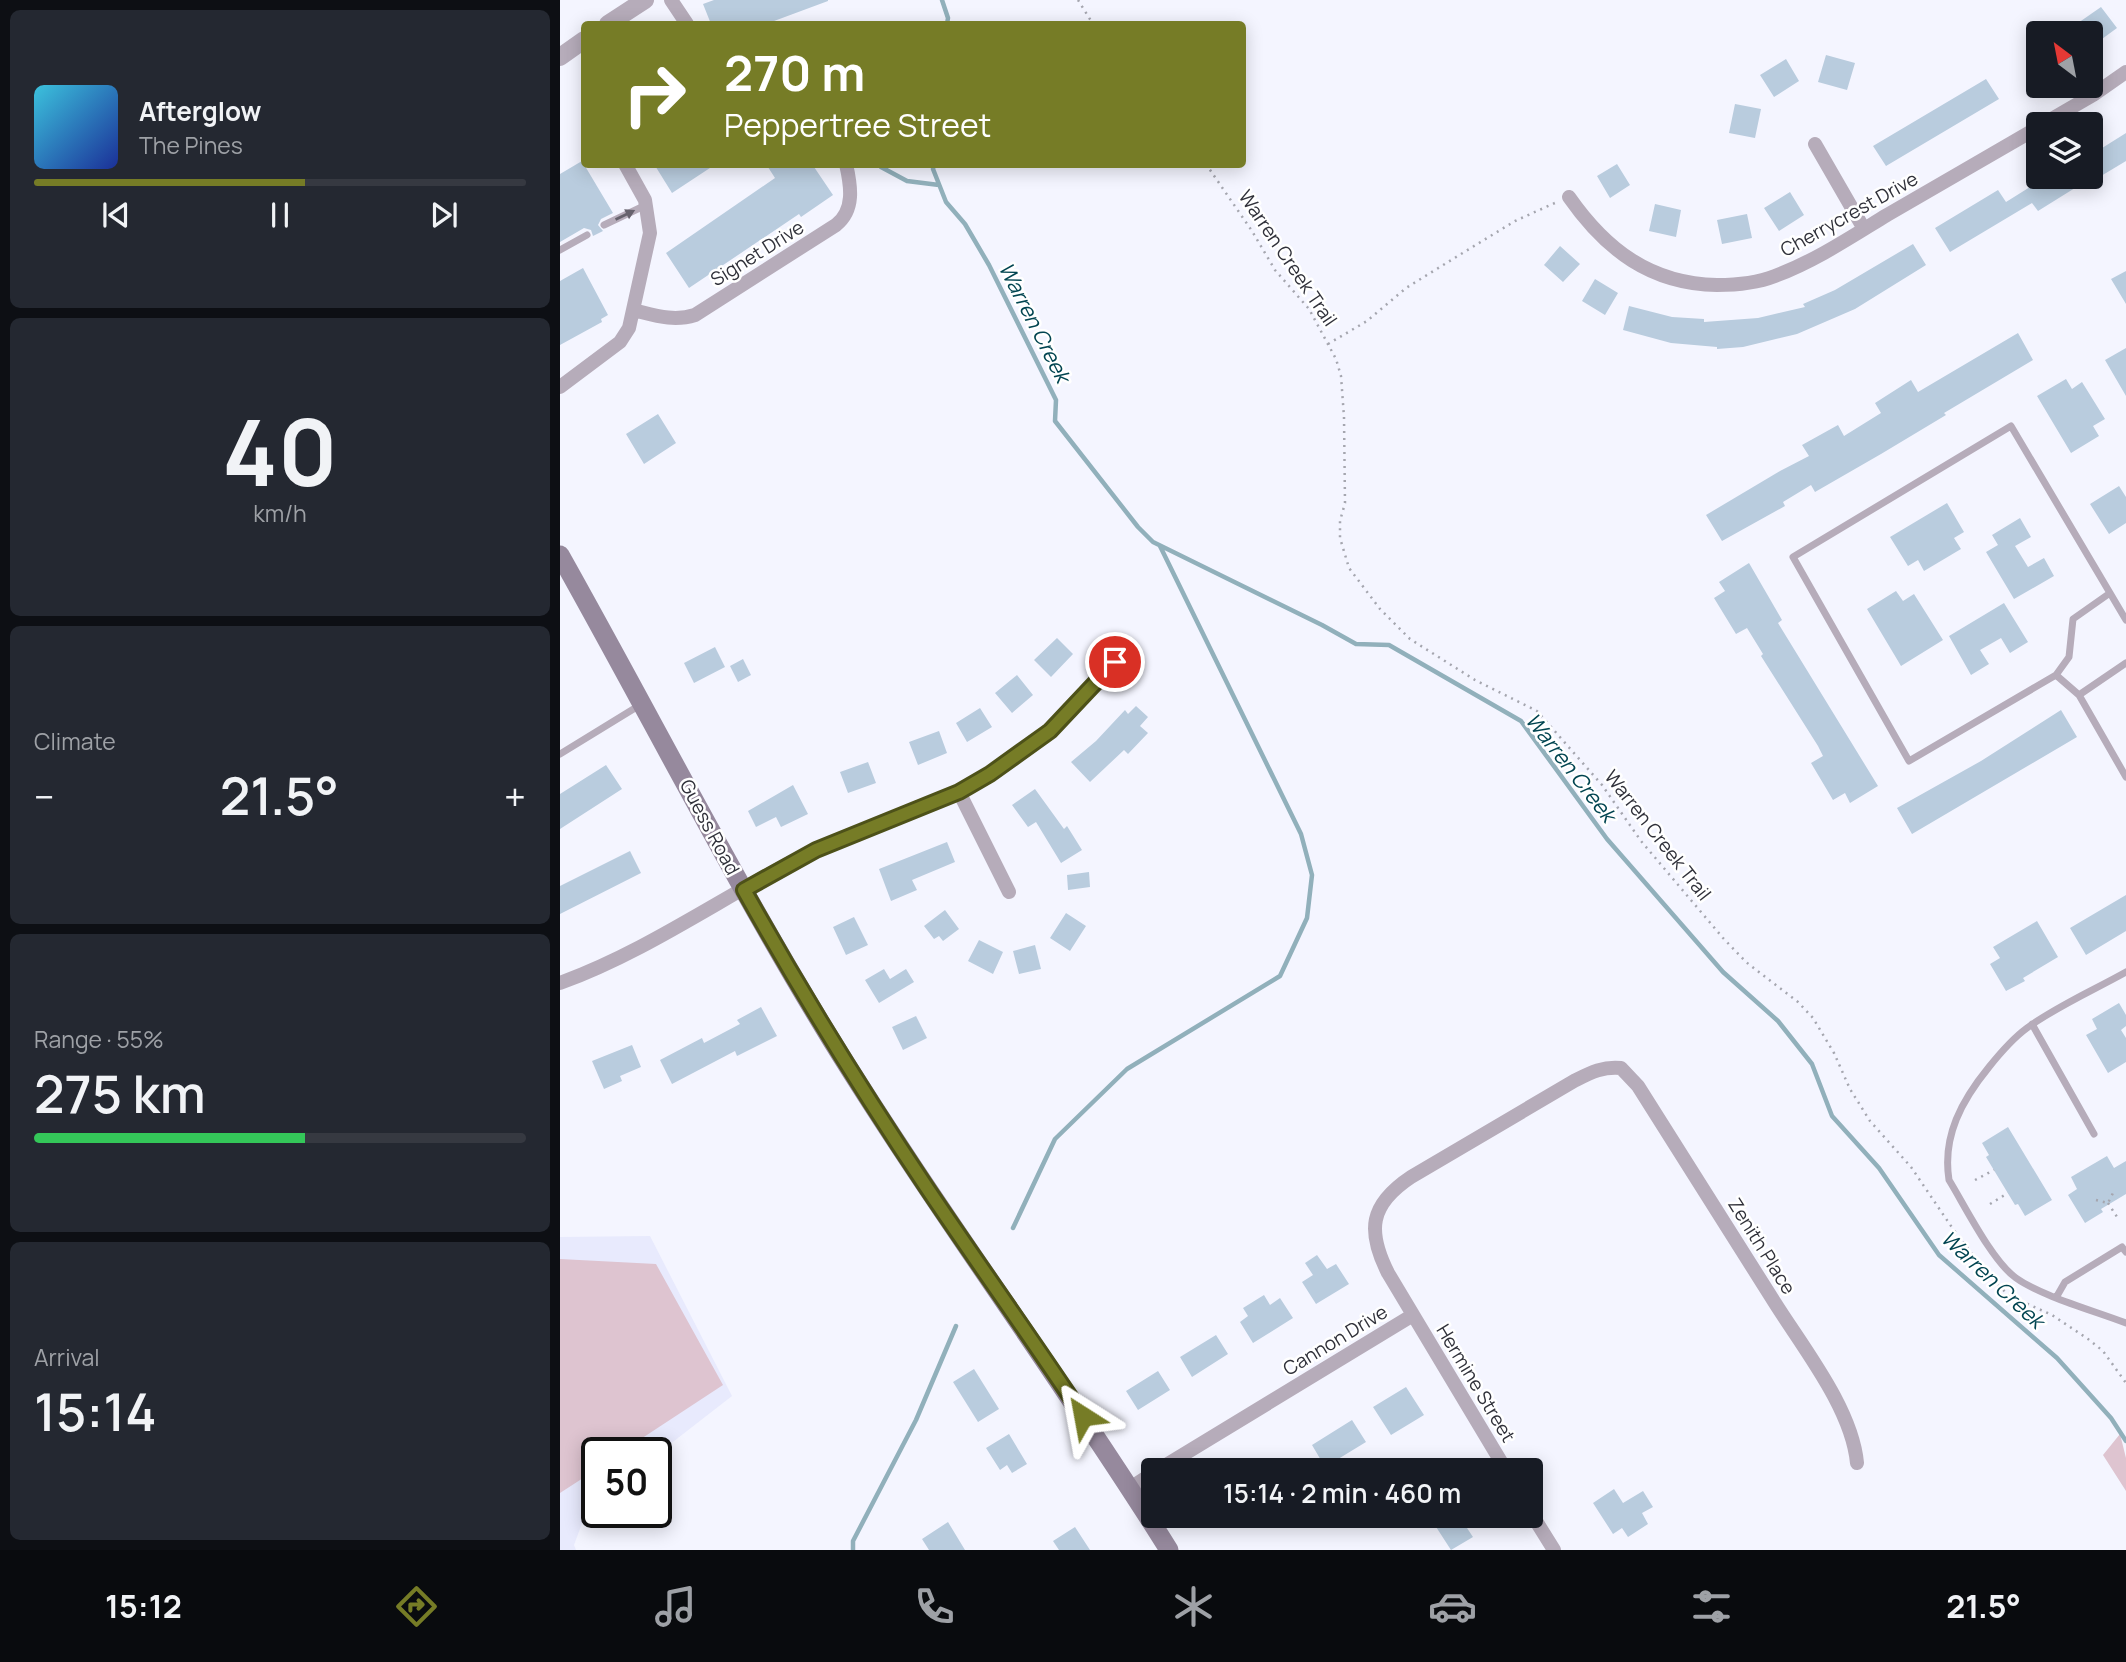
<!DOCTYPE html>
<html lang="en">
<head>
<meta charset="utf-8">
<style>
	:root { --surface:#171b24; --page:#242831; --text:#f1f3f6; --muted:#9ea1a6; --line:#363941; --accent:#767c26 }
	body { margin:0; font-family:Manrope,sans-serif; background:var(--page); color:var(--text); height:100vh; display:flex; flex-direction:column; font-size:26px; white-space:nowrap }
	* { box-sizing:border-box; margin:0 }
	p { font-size:23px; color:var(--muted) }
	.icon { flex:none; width:38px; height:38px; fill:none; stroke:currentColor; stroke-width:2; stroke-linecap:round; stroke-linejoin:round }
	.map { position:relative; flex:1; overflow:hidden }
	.panel { display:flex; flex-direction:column; gap:10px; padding:10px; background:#0d0f14; width:560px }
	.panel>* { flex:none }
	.hud { position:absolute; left:21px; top:21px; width:665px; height:147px; border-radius:7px; box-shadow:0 4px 18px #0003; background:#767c26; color:#fff; overflow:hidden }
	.needle { width:46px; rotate:328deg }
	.fabs { position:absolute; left:1466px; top:21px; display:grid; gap:14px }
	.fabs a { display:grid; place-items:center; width:77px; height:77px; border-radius:7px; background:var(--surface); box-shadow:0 4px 18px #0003; font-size:35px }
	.speed { position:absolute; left:21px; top:1437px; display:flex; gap:14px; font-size:35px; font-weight:700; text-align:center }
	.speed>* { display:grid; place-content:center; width:91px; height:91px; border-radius:50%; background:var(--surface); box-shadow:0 4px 18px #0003; line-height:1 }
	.speed .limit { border:4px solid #111; border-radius:10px; background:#fff; color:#111 }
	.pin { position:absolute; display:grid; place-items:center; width:60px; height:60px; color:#fff; margin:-30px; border:4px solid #fff; border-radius:50%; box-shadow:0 2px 7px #0007 }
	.me { position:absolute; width:77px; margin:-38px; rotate:326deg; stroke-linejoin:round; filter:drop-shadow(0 0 5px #0008) }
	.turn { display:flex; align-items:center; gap:24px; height:147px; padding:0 28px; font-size:32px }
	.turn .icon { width:91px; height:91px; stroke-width:2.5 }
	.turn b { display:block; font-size:49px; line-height:60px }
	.big { font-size:52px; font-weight:600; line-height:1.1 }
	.panel .tile { flex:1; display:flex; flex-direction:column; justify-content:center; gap:10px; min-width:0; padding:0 24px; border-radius:10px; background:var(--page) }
	.panel .dial { align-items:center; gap:0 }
	.dial b { font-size:91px; line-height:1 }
	.song { display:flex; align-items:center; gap:21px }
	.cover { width:84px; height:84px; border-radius:10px; background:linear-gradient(135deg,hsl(190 70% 55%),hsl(230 70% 35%)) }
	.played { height:7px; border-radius:4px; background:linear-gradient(90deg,var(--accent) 55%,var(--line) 55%) }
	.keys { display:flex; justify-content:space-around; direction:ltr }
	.heat { display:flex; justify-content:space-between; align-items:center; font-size:38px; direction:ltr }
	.charge { height:10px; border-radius:5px; background:linear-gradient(90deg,#34c759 55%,var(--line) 0) }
	.trip { position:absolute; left:581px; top:1458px; width:402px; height:70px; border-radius:7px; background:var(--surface); box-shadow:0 4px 18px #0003; font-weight:600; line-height:70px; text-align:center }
	.dock { display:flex; height:112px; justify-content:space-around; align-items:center; background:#090b0e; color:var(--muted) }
	.dock .icon { width:49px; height:49px }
	.dock .on { color:var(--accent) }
	.dock b { font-size:32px; color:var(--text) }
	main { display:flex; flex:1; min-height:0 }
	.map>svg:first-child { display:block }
	.built { fill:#e8eafd }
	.green { fill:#dec4d0 }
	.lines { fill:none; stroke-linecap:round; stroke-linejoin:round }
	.stream { stroke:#91b0bb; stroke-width:4.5 }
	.building { fill:#b9ccde }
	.path { stroke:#a5a6af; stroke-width:2.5; stroke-dasharray:2 5; stroke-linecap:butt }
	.service { stroke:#b6acba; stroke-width:7 }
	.minor { stroke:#b6acba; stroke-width:14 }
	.tertiary { stroke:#b6acba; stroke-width:18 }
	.secondary { stroke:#96899d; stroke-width:19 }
	.oneway { fill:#66626d }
	.route-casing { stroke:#4d5119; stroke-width:18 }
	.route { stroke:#767c26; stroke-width:12 }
	.labels { text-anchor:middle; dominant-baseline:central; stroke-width:5; stroke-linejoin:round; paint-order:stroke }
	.street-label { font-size:19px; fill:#30313a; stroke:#fff }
	.water-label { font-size:21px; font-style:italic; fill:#004450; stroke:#fff }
</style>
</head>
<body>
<main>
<section class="panel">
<div class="tile">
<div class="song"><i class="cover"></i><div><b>Afterglow</b><p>The Pines</p></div></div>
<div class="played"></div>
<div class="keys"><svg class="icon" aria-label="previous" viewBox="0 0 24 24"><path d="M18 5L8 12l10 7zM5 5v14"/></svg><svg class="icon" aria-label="pause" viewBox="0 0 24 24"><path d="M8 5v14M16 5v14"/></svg><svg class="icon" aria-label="next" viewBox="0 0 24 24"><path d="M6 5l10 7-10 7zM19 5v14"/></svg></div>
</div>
<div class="tile dial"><b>40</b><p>km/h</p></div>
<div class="tile"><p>Climate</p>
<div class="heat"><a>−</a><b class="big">21.5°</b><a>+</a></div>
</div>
<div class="tile"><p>Range · 55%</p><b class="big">275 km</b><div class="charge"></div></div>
<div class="tile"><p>Arrival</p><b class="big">15:14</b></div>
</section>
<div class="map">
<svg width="1566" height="1550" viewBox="0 0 1566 1550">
	<rect width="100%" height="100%" fill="#f4f5ff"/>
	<!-- built -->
	<path class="built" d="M90,1236L172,1396L96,1455V1452H37V1496L31,1499L14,1545L16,1550H0V1237Z"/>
	<!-- green -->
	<path class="green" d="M0,1259L96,1264L163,1385L61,1452H37V1469L0,1493Z
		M1560,1434L1566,1458V1491L1543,1455Z"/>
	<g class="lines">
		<!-- stream -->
		<path class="stream" d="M382,0L388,18L387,24
			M374,164L373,169L386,202L405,224L429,265L496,400L495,421L578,527L593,542L762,625L796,644L829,645L961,721L1047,839L1163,972L1218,1021L1252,1064L1272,1116L1319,1168L1379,1255L1497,1358L1551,1418L1566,1441
			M321,167L347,181L379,185
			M453,1228L495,1139L567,1069L720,976L747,918L752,875L741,834L600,546
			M293,1550V1541L356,1420L396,1326"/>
	</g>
	<!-- building -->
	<path class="building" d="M154,0H268V1L206,24H151L143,4Z
		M1541,7L1557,28L1531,47V33H1525L1518,23Z
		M1266,55L1295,63L1287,90L1258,82Z
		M1226,59L1239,81L1214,97L1200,75Z
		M1426,79L1439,99L1326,166L1313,146Z
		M1175,104L1201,109L1195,138L1169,133Z
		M1566,133V161L1531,182V178L1478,211L1472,203L1390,252L1375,228L1438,190L1446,202L1486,177H1531V155Z
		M22,161L53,213L41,219L38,225L43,231L33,236L31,230L24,228L0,242V174Z
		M94,164H156L112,193Z
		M206,164H252L273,195L241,217L239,214L129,288L106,253L215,178Z
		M1057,164L1070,185L1050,198L1037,176Z
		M1230,192L1244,215L1219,231L1204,208Z
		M1095,204L1121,210L1116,237L1089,231Z
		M1187,214L1192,238L1162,244L1157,220Z
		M1353,244L1366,265L1295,309L1237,334L1183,347L1157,349V347L1111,343L1063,330L1069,306L1112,317L1144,319V322L1198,318L1245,307L1243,304L1275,290Z
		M1000,246L1020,264L1003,282L984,265Z
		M23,268L48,315L41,319L42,322L0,345V281Z
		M1566,271V304L1551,279Z
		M1035,279L1058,293L1045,315L1022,301Z
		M1458,333L1473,360L1384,413L1386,415L1321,454L1255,492L1251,485L1223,502L1225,506L1162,541L1146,515L1220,471L1249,456L1242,445L1278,425L1284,436L1321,413L1315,403L1351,380L1358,392Z
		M1566,348V396L1545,360Z
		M1506,379L1512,389L1522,382L1545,419L1533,426L1539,436L1511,453L1477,396Z
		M98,414L116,443L84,464L66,434Z
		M1559,486L1566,497V523L1549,534L1530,504Z
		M1387,503L1404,532L1394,538L1401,549L1364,571L1358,560L1348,566L1330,537Z
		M1460,518L1471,537L1455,546L1468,567L1484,558L1494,576L1454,599L1426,552L1438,545L1432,535Z
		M1189,563L1222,620L1218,623L1318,786L1290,803L1285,793L1273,800L1251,763L1263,756L1258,746L1201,656L1203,654L1187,628L1176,634L1154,598L1165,591L1159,582Z
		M1336,591L1343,601L1354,594L1383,640L1341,666L1307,609Z
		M1444,603L1468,642L1450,653L1441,638L1420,650L1429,664L1411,675L1389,636Z
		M497,638L513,654L491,677L474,660Z
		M155,647L165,667L134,683L124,663Z
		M183,659L191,675L178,682L170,666Z
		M457,675L473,695L452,713L435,693Z
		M576,706L588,717L580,726L588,733L568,754L564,750L530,782L511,762L536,741L565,710L568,714Z
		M420,708L432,727L407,742L396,723Z
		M1501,710L1517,737L1352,834L1337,808L1421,761Z
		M379,731L387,753L358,765L349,742Z
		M308,762L316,783L288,793L280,772Z
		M46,765L62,789L0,829V794Z
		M233,785L248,814L221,827L216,817L196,827L188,811Z
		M475,789L504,829L507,826L522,850L501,863L476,822L468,827L452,805Z
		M387,842L395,862L352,880L357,890L331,901L319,869Z
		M70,851L81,873L0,914V886Z
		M529,872L530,887L508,890L507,875Z
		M1566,895V931L1526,955L1510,928Z
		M385,910L399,929L383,941L379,936L374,939L364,926Z
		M506,913L526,926L510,951L490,938Z
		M294,917L308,945L286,955L273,927Z
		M1477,921L1498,957L1463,978L1465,981L1446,991L1430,964L1440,958L1433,947Z
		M419,940L443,952L433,974L408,961Z
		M475,945L481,969L459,974L453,951Z
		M324,969L330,979L346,969L354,982L319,1003L305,980Z
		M1559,1003L1566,1015V1026L1561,1030L1566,1038V1062L1548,1073L1526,1035L1537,1029L1532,1019Z
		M201,1007L217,1036L177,1056L175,1051L112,1084L100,1060L142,1038L144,1043L180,1024L177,1020Z
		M356,1016L367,1038L343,1050L332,1027Z
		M72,1045L81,1067L60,1076L62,1081L44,1089L32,1061Z
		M1448,1127L1492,1200L1465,1216L1458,1204L1455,1205L1426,1157L1429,1155L1422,1143Z
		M1547,1156L1554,1168L1566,1161V1194L1541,1209L1543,1212L1525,1223L1508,1195L1517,1189L1511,1177Z
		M757,1255L767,1269L776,1264L789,1284L756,1304L742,1282L753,1275L745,1263Z
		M704,1295L710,1305L720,1298L733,1318L693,1343L680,1322L688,1316L683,1308Z
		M656,1335L668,1354L632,1377L620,1357Z
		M414,1369L439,1409L418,1422L393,1382Z
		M598,1371L610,1390L578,1410L566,1391Z
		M846,1387L864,1415L831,1435L813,1407Z
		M792,1420L806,1442L765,1467L752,1445Z
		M449,1434L467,1464L452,1473L447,1465L440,1470L426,1448Z
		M1054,1489L1063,1503L1083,1491L1093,1507L1082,1513L1088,1524L1068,1537L1062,1528L1053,1534L1033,1503Z
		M869,1516H899L913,1537L891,1550Z
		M388,1522L405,1550H369L362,1539Z
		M515,1527L530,1550H499L493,1541Z"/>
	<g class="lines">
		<!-- path -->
		<path class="path" d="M518,0L533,24
			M646,164L692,231L715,270L749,309L776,359L781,376L784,417L785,503L780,521V538L789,568L820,609L850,639L915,680L977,711L985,720L1042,785L1081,841L1163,938L1186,962L1238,1002L1253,1018L1274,1053L1290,1089L1310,1121L1351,1167L1393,1229L1432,1280L1450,1296L1492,1315L1528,1339L1543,1351L1566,1383
			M768,344L807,321L846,288L901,254L955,221L997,202
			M1415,1180L1434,1170
			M1536,1200L1548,1203L1555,1189
			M1548,1203L1559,1220
			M1430,1204L1448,1193"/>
		<!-- service -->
		<path class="service" d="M44,225L86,205
			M0,250L27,235
			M1550,593L1513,619L1509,657L1496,675L1349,761L1233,557L1451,426L1550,593L1566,620
			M1566,663L1519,695L1566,777
			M1496,675L1519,695
			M0,754L80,705
			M1566,972C1534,990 1497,1006 1467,1028C1452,1039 1441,1052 1429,1067C1402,1100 1382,1136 1389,1180C1405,1206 1432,1261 1456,1278C1481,1296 1535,1311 1566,1323
			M1472,1024L1534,1134
			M1497,1296L1505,1282L1562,1247L1566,1252"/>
		<!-- minor -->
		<path class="minor" d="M111,0L127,24
			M1483,124L1533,95L1566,72
			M1255,144L1304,229
			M1009,197C1046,250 1091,284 1157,285C1176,285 1197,283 1215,276C1255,261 1291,237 1327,215C1378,186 1428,156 1479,127
			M73,310C94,315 113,322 135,315L276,225C295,210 291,186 286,164
			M0,387L60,342L69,328L90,233L85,200L65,164
			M399,792L449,892
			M0,983C80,954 151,905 226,865C281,836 341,820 397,793C461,763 509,713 555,661
			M598,1470L853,1315
			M946,1470L828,1273C807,1231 809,1205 851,1177L1014,1081C1030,1073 1043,1066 1061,1068L1078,1086C1124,1158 1169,1231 1215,1303C1244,1349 1292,1409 1297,1463
			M570,1488L593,1473
			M971,1513L994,1550"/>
		<!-- tertiary -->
		<path class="tertiary" d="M48,24L85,0
			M0,57L24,40"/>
		<!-- secondary -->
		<path class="secondary" d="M0,555C91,717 175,883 272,1041C379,1214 501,1377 609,1550"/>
	</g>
	<!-- one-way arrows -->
	<defs><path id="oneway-solid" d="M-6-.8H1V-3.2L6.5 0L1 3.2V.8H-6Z" transform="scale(1.75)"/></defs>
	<use class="oneway" href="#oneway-solid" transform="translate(65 215) rotate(-26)"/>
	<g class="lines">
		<defs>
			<path id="route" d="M523,1416C472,1339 418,1264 367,1188C302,1091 241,992 184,890L256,850L399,792L430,774L490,731L555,662"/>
		</defs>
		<!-- route casing -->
		<use href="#route" class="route-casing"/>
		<!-- route -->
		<use href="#route" class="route"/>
	</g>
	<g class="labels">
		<!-- street labels -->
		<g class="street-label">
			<text transform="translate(1289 214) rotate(-29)">Cherrycrest Drive</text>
			<text transform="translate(197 253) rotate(-32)">Signet Drive</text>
			<text transform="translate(728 258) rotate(56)">Warren Creek Trail</text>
			<text transform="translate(150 827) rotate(62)">Guess Road</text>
			<text transform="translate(1098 835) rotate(52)">Warren Creek Trail</text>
			<text transform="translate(1202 1246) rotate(58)">Zenith Place</text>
			<text transform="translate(775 1340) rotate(-31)">Cannon Drive</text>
			<text transform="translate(916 1383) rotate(59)">Hermine Street</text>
		</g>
		<!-- water labels -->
		<g class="water-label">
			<text transform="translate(475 322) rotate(63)">Warren Creek</text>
			<text transform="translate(1011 767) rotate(52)">Warren Creek</text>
			<text transform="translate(1433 1279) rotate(43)">Warren Creek</text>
		</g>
	</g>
</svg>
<div class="fabs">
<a><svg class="needle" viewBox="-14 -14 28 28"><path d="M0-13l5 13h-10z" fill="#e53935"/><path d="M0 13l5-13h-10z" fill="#9ea1a6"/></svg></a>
<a><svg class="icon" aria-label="layers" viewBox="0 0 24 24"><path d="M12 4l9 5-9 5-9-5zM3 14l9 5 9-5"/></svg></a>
</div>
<div class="speed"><div class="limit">50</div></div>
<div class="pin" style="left:555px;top:662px;background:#d93025"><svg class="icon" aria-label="arrive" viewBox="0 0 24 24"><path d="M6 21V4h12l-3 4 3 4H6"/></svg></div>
<svg class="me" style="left:523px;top:1416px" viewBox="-20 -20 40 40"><path d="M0-17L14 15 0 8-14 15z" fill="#767c26" stroke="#fff" stroke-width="4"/></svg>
<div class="trip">15:14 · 2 min · 460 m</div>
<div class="hud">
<div class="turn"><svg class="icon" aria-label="right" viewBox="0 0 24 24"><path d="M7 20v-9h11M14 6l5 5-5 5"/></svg><div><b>270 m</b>Peppertree Street</div></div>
</div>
</div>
</main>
<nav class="dock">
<b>15:12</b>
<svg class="icon on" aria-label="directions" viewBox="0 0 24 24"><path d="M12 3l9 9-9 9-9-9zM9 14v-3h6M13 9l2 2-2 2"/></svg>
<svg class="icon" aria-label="music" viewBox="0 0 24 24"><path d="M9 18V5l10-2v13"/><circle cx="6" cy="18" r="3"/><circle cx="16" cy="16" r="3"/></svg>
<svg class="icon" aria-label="phone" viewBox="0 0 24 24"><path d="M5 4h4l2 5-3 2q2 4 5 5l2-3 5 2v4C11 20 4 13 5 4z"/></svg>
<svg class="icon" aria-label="climate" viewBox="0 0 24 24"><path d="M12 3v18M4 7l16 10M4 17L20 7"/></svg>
<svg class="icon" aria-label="car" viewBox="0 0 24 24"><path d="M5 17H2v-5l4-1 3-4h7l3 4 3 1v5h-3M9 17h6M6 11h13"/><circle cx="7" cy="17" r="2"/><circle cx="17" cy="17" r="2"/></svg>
<svg class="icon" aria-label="filters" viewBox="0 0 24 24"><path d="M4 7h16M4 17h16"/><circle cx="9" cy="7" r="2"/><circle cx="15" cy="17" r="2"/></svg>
<b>21.5°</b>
</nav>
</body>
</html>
